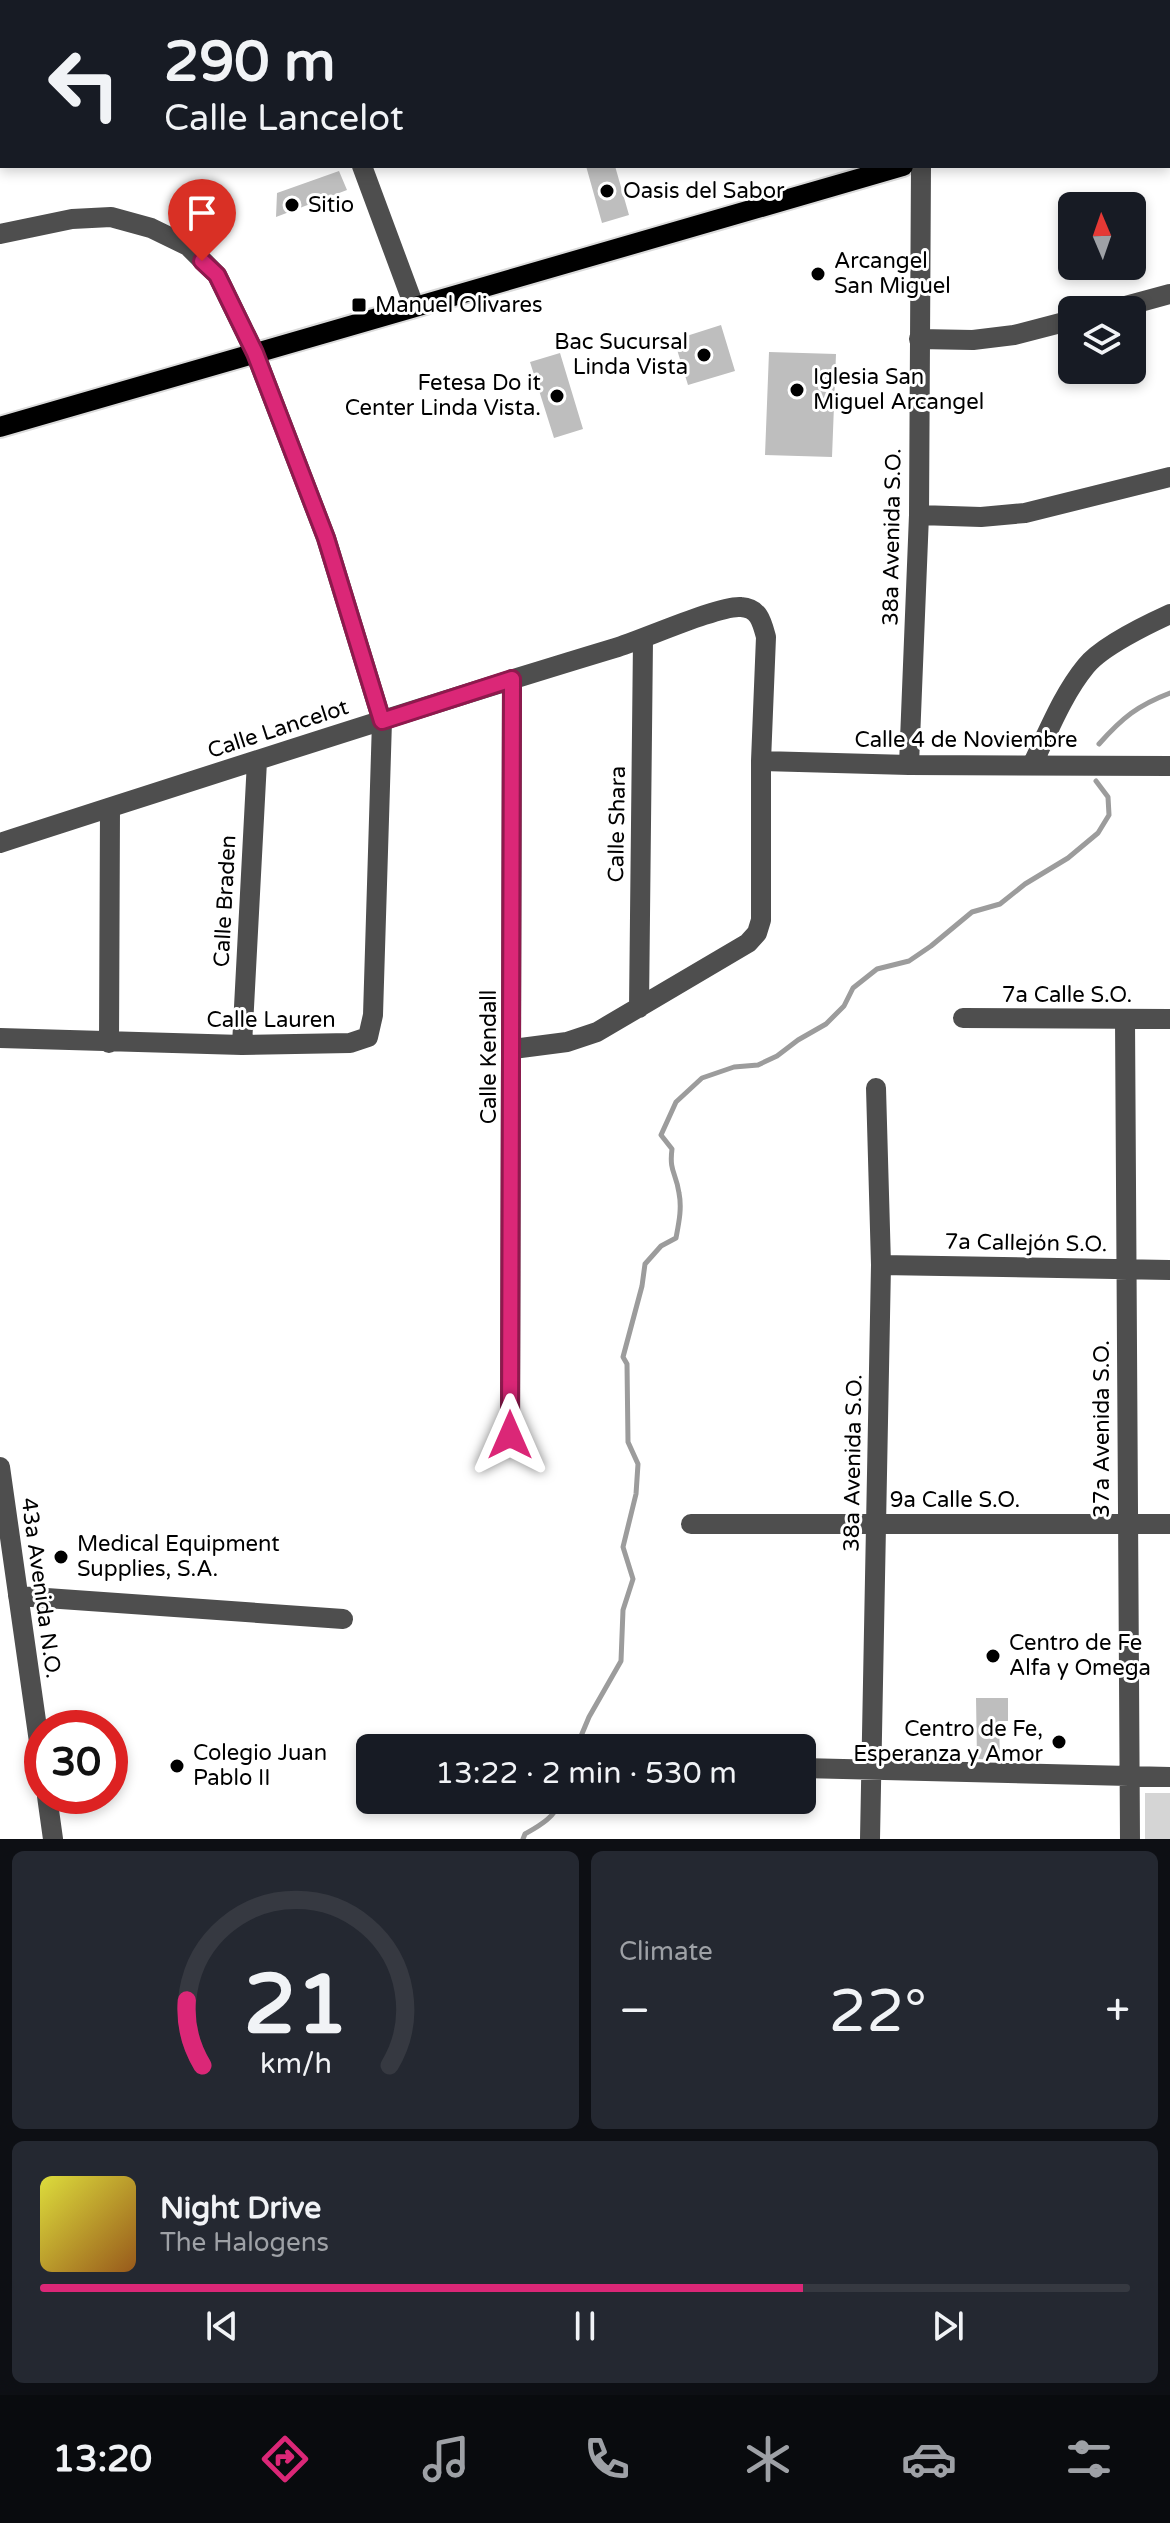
<!DOCTYPE html>
<html lang="en">
<head>
<meta charset="utf-8">
<style>
	:root { --surface:#171b24; --page:#242831; --text:#f1f3f6; --muted:#9ea1a6; --line:#363941; --accent:#db2777 }
	body { margin:0; font-family:"Varela Round",sans-serif; background:var(--page); color:var(--text); height:100vh; display:flex; flex-direction:column; font-size:30px; white-space:nowrap }
	* { box-sizing:border-box; margin:0 }
	p { font-size:26px; color:var(--muted) }
	.icon { flex:none; width:44px; height:44px; fill:none; stroke:currentColor; stroke-width:2; stroke-linecap:round; stroke-linejoin:round }
	.map { position:relative; height:1839px; overflow:hidden }
	.side { display:flex; flex-direction:column; gap:12px; padding:12px; background:#0d0f14; flex:1 }
	.side>* { flex:none }
	.top-card { position:absolute; left:0px; top:0px; width:1170px; height:168px; box-shadow:0 4px 12px #0003; background:#171b24; color:var(--text); overflow:hidden }
	.needle { width:52px; rotate:358deg }
	.buttons { position:absolute; left:1058px; top:192px; display:grid; gap:16px }
	.buttons a { display:grid; place-items:center; width:88px; height:88px; border-radius:12px; background:var(--surface); box-shadow:0 4px 12px #0003; font-size:40px }
	.speed { position:absolute; left:24px; top:1710px; display:flex; gap:16px; font-size:40px; font-weight:700; text-align:center }
	.speed>* { display:grid; place-content:center; width:104px; height:104px; border-radius:50%; background:var(--surface); box-shadow:0 4px 12px #0003; line-height:1 }
	.speed .limit { border:12px solid #d22; background:#fff; color:#111 }
	.pin { position:absolute; display:grid; place-items:center; width:68px; height:68px; color:#fff; margin:-82px -34px; border-radius:50% 50% 50% 0; rotate:-45deg; box-shadow:0 0 8px #0007 }
	.pin .icon { rotate:45deg }
	.me { position:absolute; width:88px; margin:-44px; rotate:0deg; stroke-linejoin:round; filter:drop-shadow(0 0 6px #0008) }
	.turn { display:flex; align-items:center; gap:28px; height:168px; padding:0 32px; font-size:36px }
	.turn .icon { width:104px; height:104px; stroke-width:2.5 }
	.turn b { display:block; font-size:56px; line-height:68px }
	.big { font-size:60px; font-weight:600; line-height:1.1 }
	.side .widget { flex:1; display:flex; flex-direction:column; justify-content:center; gap:12px; min-width:0; padding:0 28px; border-radius:12px; background:var(--page) }
	.side .dial { align-items:center; gap:0 }
	.dial svg { height:208px; overflow:visible; fill:none; stroke:var(--line); stroke-width:7; stroke-linecap:round; text-anchor:middle }
	.dial text { fill:var(--text); stroke:none }
	.song { display:flex; align-items:center; gap:24px }
	.cover { width:96px; height:96px; border-radius:12px; background:linear-gradient(135deg,hsl(60 70% 55%),hsl(30 70% 35%)) }
	.played { height:8px; border-radius:4px; background:linear-gradient(90deg,var(--accent) 70%,var(--line) 70%) }
	.keys { display:flex; justify-content:space-around; direction:ltr }
	.heat { display:flex; justify-content:space-between; align-items:center; font-size:44px; direction:ltr }
	.side .tiles { flex:1; display:grid; gap:12px; grid-template-columns:1fr 1fr }
	.widget:last-child { grid-column:span 2 }
	.trip { position:absolute; left:356px; top:1734px; width:460px; height:80px; border-radius:12px; background:var(--surface); box-shadow:0 4px 12px #0003; font-weight:600; line-height:80px; text-align:center }
	.tab-bar { display:flex; height:128px; justify-content:space-around; align-items:center; background:#090b0e; color:var(--muted) }
	.tab-bar .icon { width:56px; height:56px }
	.tab-bar .on { color:var(--accent) }
	.tab-bar b { font-size:36px; color:var(--text) }
	.map>svg:first-child { display:block }
	.green { fill:#d5d5d5 }
	.lines { fill:none; stroke-linecap:round; stroke-linejoin:round }
	.stream { stroke:#9c9c9c; stroke-width:5 }
	.building { fill:#bebebe }
	.major-casing { stroke:#dbdbdb; stroke-width:24 }
	.minor { stroke:#4e4e4e; stroke-width:20 }
	.major { stroke:#000; stroke-width:20 }
	.route-casing { stroke:#8e194d; stroke-width:20 }
	.route { stroke:#db2777; stroke-width:14 }
	.poi-dot { fill:#000; stroke:#fff; stroke-width:3 }
	.labels { text-anchor:middle; dominant-baseline:central; stroke-width:6; stroke-linejoin:round; paint-order:stroke }
	.poi-label { font-size:22px; fill:#000; stroke:#fff; text-anchor:start }
	.street-label { font-size:22px; fill:#000; stroke:#fff }
</style>
</head>
<body>
<div class="map">
<svg width="1170" height="1839" viewBox="0 0 1170 1839">
	<rect width="100%" height="100%" fill="#fff"/>
	<!-- green -->
	<path class="green" d="M1145,1793H1170V1839H1145Z"/>
	<g class="lines">
		<!-- stream -->
		<path class="stream" d="M1099,744C1122,718 1138,705 1170,693
			M576,1748L589,1717L621,1661L623,1610L633,1579L623,1547L636,1494L638,1464L628,1442L627,1364L623,1357L642,1286L645,1264L661,1246L676,1238C679,1222 682,1208 679,1193C676,1172 669,1172 672,1149L661,1135L676,1102L702,1078L734,1067L758,1065L777,1056L798,1040L826,1024L844,1006L853,988L877,969L909,961L931,946L972,912L1000,904L1025,884L1068,858L1098,833L1109,815L1108,797L1096,781
			M523,1839L525,1834C539,1826 556,1817 560,1800"/>
	</g>
	<!-- building -->
	<path class="building" d="M586,166H615L629,215L602,223Z
		M339,171L347,190L276,217L277,193Z
		M721,325L735,371L688,385L674,340Z
		M769,352L836,354L832,457L765,455Z
		M560,353L583,429L554,438L530,362Z
		M976,1698H1008V1721H999L1000,1760L977,1759Z"/>
	<g class="lines">
		<defs>
			<path id="major" d="M1168,90L1170,89
				M0,427L903,166"/>
		</defs>
		<!-- major casing -->
		<use href="#major" class="major-casing"/>
		<!-- minor -->
		<path class="minor" d="M131,0V2
			M910,0L911,2
			M433,2V0
			M804,2L811,0
			M0,77H2
			M362,166L414,306
			M0,234L72,219L111,217L151,228L188,246L217,275L255,353L326,538L382,721L373,1015L368,1037L350,1043L242,1045L0,1038
			M1111,310L1170,294
			M919,339L973,340L1014,335L1072,320
			M919,515L981,517L1025,513L1170,477
			M761,761L909,765L1170,766
			M1033,763C1049,730 1063,694 1086,666C1101,647 1148,624 1170,614
			M909,765L919,515L921,166
			M0,843C205,777 409,710 615,648C642,640 719,605 741,607C759,608 762,622 766,637L761,761V920L757,933L748,943L597,1032L567,1042L513,1049
			M639,1008L643,640
			M963,1018L1170,1019
			M1125,1019L1130,1839
			M109,1043L110,808
			M242,1045L257,761
			M881,1265L1170,1270
			M510,1435L512,679
			M0,1467L42,1763
			M691,1524H1170
			M18,1596L343,1619
			M802,1768L1170,1777
			M47,1796L53,1839
			M870,1839L881,1265L876,1088"/>
		<!-- major -->
		<use href="#major" class="major"/>
	</g>
	<g class="lines">
		<defs>
			<path id="route" d="M202,261L217,275L255,353L326,538L382,721L512,679L510,1435"/>
		</defs>
		<!-- route casing -->
		<use href="#route" class="route-casing"/>
		<!-- route -->
		<use href="#route" class="route"/>
	</g>
	<!-- markers -->
	<g class="poi-dot">
		<circle cx="607" cy="191" r="8"/>
		<circle cx="292" cy="205" r="8"/>
		<circle cx="818" cy="274" r="8"/>
		<rect x="351" y="297" width="16" height="16" rx="4"/>
		<circle cx="704" cy="355" r="8"/>
		<circle cx="797" cy="390" r="8"/>
		<circle cx="557" cy="396" r="8"/>
		<circle cx="61" cy="1557" r="8"/>
		<circle cx="993" cy="1656" r="8"/>
		<circle cx="1059" cy="1742" r="8"/>
		<circle cx="177" cy="1766" r="8"/>
	</g>
	<g class="labels">
		<!-- poi labels -->
		<g class="poi-label">
			<text x="623" y="191">Oasis del Sabor</text>
			<text x="308" y="205">Sitio</text>
			<text x="834" y="261">Arcangel<tspan x="834" dy="25">San Miguel</tspan></text>
			<text x="375" y="305">Manuel Olivares</text>
			<text x="688" y="342" text-anchor="end">Bac Sucursal<tspan x="688" dy="25">Linda Vista</tspan></text>
			<text x="813" y="377">Iglesia San<tspan x="813" dy="25">Miguel Arcangel</tspan></text>
			<text x="541" y="383" text-anchor="end">Fetesa Do it<tspan x="541" dy="25">Center Linda Vista.</tspan></text>
			<text x="77" y="1544">Medical Equipment<tspan x="77" dy="25">Supplies, S.A.</tspan></text>
			<text x="1009" y="1643">Centro de Fe<tspan x="1009" dy="25">Alfa y Omega</tspan></text>
			<text x="1043" y="1729" text-anchor="end">Centro de Fe,<tspan x="1043" dy="25">Esperanza y Amor</tspan></text>
			<text x="193" y="1753">Colegio Juan<tspan x="193" dy="25">Pablo II</tspan></text>
		</g>
		<!-- street labels -->
		<g class="street-label">
			<text transform="translate(892 537) rotate(-89)">38a Avenida S.O.</text>
			<text transform="translate(278 729) rotate(-18)">Calle Lancelot</text>
			<text x="966" y="740">Calle 4 de Noviembre</text>
			<text transform="translate(617 824) rotate(-89)">Calle Shara</text>
			<text transform="translate(225 901) rotate(-87)">Calle Braden</text>
			<text x="1067" y="995">7a Calle S.O.</text>
			<text x="271" y="1020">Calle Lauren</text>
			<text transform="translate(489 1057) rotate(-90)">Calle Kendall</text>
			<text transform="translate(1026 1243) rotate(1)">7a Callejón S.O.</text>
			<text transform="translate(1102 1429) rotate(-90)">37a Avenida S.O.</text>
			<text transform="translate(853 1463) rotate(-89)">38a Avenida S.O.</text>
			<text x="955" y="1500">9a Calle S.O.</text>
			<text transform="translate(41 1588) rotate(82)">43a Avenida N.O.</text>
		</g>
	</g>
</svg>
<div class="buttons">
<a><svg class="needle" viewBox="-14 -14 28 28"><path d="M0-13l5 13h-10z" fill="#e53935"/><path d="M0 13l5-13h-10z" fill="#9ea1a6"/></svg></a>
<a><svg class="icon" aria-label="layers" viewBox="0 0 24 24"><path d="M12 4l9 5-9 5-9-5zM3 14l9 5 9-5"/></svg></a>
</div>
<div class="speed"><div class="limit">30</div></div>
<div class="pin" style="left:202px;top:261px;background:#d93025"><svg class="icon" aria-label="arrive" viewBox="0 0 24 24"><path d="M6 21V4h12l-3 4 3 4H6"/></svg></div>
<svg class="me" style="left:510px;top:1435px" viewBox="-20 -20 40 40"><path d="M0-17L14 15 0 8-14 15z" fill="#db2777" stroke="#fff" stroke-width="4"/></svg>
<div class="trip">13:22 · 2 min · 530 m</div>
<div class="top-card">
<div class="turn"><svg class="icon" aria-label="left" viewBox="0 0 24 24"><path d="M17 20v-9H6M10 6l-5 5 5 5"/></svg><div><b>290 m</b>Calle Lancelot</div></div>
</div>
</div>
<section class="side">
<div class="tiles">
<div class="widget dial"><svg viewBox="0 0 100 80">
<path d="M14 69A42 42 0 1 1 86 69"/>
<path d="M14 69A42 42 0 0 1 8 44" stroke="#db2777"/>
<text x="50" y="56" font-size="32" font-weight="700">21</text>
<text x="50" y="72" font-size="11">km/h</text>
</svg></div>
<div class="widget"><p>Climate</p>
<div class="heat"><a>−</a><b class="big">22°</b><a>+</a></div>
</div>
<div class="widget">
<div class="song"><i class="cover"></i><div><b>Night Drive</b><p>The Halogens</p></div></div>
<div class="played"></div>
<div class="keys"><svg class="icon" aria-label="previous" viewBox="0 0 24 24"><path d="M18 5L8 12l10 7zM5 5v14"/></svg><svg class="icon" aria-label="pause" viewBox="0 0 24 24"><path d="M8 5v14M16 5v14"/></svg><svg class="icon" aria-label="next" viewBox="0 0 24 24"><path d="M6 5l10 7-10 7zM19 5v14"/></svg></div>
</div>
</div>
</section>
<nav class="tab-bar">
<b>13:20</b>
<svg class="icon on" aria-label="directions" viewBox="0 0 24 24"><path d="M12 3l9 9-9 9-9-9zM9 14v-3h6M13 9l2 2-2 2"/></svg>
<svg class="icon" aria-label="music" viewBox="0 0 24 24"><path d="M9 18V5l10-2v13"/><circle cx="6" cy="18" r="3"/><circle cx="16" cy="16" r="3"/></svg>
<svg class="icon" aria-label="phone" viewBox="0 0 24 24"><path d="M5 4h4l2 5-3 2q2 4 5 5l2-3 5 2v4C11 20 4 13 5 4z"/></svg>
<svg class="icon" aria-label="climate" viewBox="0 0 24 24"><path d="M12 3v18M4 7l16 10M4 17L20 7"/></svg>
<svg class="icon" aria-label="car" viewBox="0 0 24 24"><path d="M5 17H2v-5l4-1 3-4h7l3 4 3 1v5h-3M9 17h6M6 11h13"/><circle cx="7" cy="17" r="2"/><circle cx="17" cy="17" r="2"/></svg>
<svg class="icon" aria-label="filters" viewBox="0 0 24 24"><path d="M4 7h16M4 17h16"/><circle cx="9" cy="7" r="2"/><circle cx="15" cy="17" r="2"/></svg>
</nav>
</body>
</html>
